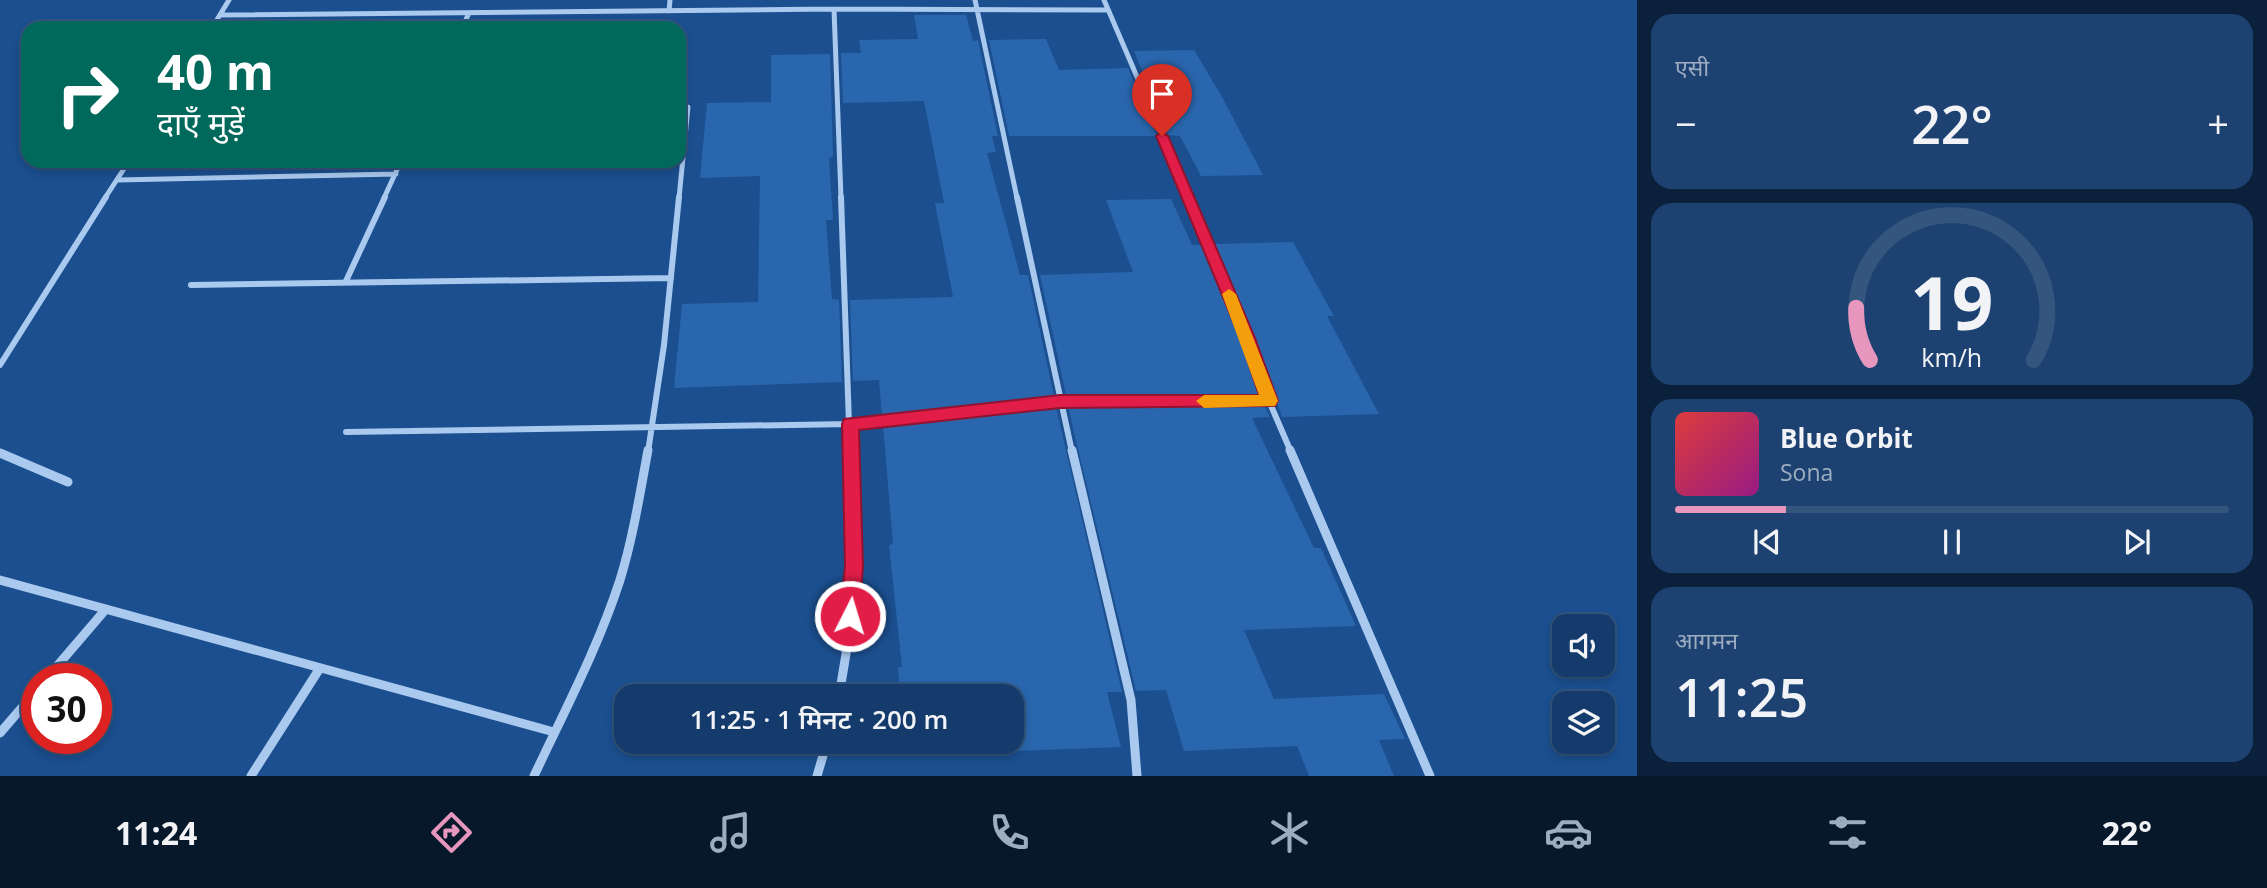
<!DOCTYPE html>
<html lang="hi">
<head>
<meta charset="utf-8">
<style>
	:root { --surface:#143b6b; --page:#1d4271; --text:#f1f3f6; --muted:#9dadc1; --line:#33557e; --accent:#e797bd }
	body { margin:0; font-family:"Open Sans","Noto Sans Devanagari",sans-serif; background:var(--page); color:var(--text); height:100vh; display:flex; flex-direction:column; font-size:26px; white-space:nowrap }
	* { box-sizing:border-box; margin:0 }
	p { font-size:23px; color:var(--muted) }
	.icon { flex:none; width:38px; height:38px; fill:none; stroke:currentColor; stroke-width:2; stroke-linecap:round; stroke-linejoin:round }
	.map { position:relative; flex:1; overflow:hidden }
	.details { display:flex; flex-direction:column; gap:14px; padding:14px; background:#0b203b; width:630px }
	.details>* { flex:none }
	.hud { position:absolute; left:21px; top:21px; width:665px; height:147px; border-radius:21px; box-shadow:0 4px 10px #0003,0 0 0 2px var(--line); background:#00695c; color:#fff; overflow:hidden }
	.tools { position:absolute; left:1552px; top:614px; display:grid; gap:14px }
	.tools a { display:grid; place-items:center; width:63px; height:63px; border-radius:14px; background:var(--surface); box-shadow:0 4px 10px #0003,0 0 0 2px var(--line); font-size:35px }
	.speed { position:absolute; left:21px; top:663px; display:flex; gap:14px; font-size:35px; font-weight:700; text-align:center }
	.speed>* { display:grid; place-content:center; width:91px; height:91px; border-radius:50%; background:var(--surface); box-shadow:0 4px 10px #0003,0 0 0 2px var(--line); line-height:1 }
	.speed .limit { border:10px solid #d22; background:#fff; color:#111 }
	.pin { position:absolute; display:grid; place-items:center; width:60px; height:60px; color:#fff; margin:-72px -30px; border-radius:50% 50% 50% 0; rotate:-45deg; box-shadow:0 0 7px #0007 }
	.pin .icon { rotate:45deg }
	.me { position:absolute; width:77px; margin:-38px; rotate:5deg; stroke-linejoin:round; filter:drop-shadow(0 0 5px #0008) }
	.turn { display:flex; align-items:center; gap:24px; height:147px; padding:0 21px; font-size:32px }
	.turn .icon { width:91px; height:91px; stroke-width:2.5 }
	.turn b { display:block; font-size:49px; line-height:60px }
	.big { font-size:52px; font-weight:600; line-height:1.1 }
	.details .tile { flex:1; display:flex; flex-direction:column; justify-content:center; gap:10px; min-width:0; padding:0 24px; border-radius:21px; background:var(--page) }
	.details .dial { align-items:center; gap:0 }
	.dial svg { height:182px; overflow:visible; fill:none; stroke:var(--line); stroke-width:7; stroke-linecap:round; text-anchor:middle }
	.dial text { fill:var(--text); stroke:none }
	.song { display:flex; align-items:center; gap:21px }
	.cover { width:84px; height:84px; border-radius:10px; background:linear-gradient(135deg,hsl(0 70% 55%),hsl(310 70% 35%)) }
	.played { height:7px; border-radius:4px; background:linear-gradient(90deg,var(--accent) 20%,var(--line) 20%) }
	.keys { display:flex; justify-content:space-around; direction:ltr }
	.heat { display:flex; justify-content:space-between; align-items:center; font-size:38px; direction:ltr }
	.trip { position:absolute; left:614px; top:684px; width:410px; height:70px; border-radius:21px; background:var(--surface); box-shadow:0 4px 10px #0003,0 0 0 2px var(--line); font-weight:600; line-height:70px; text-align:center }
	.tab-bar { display:flex; height:112px; justify-content:space-around; align-items:center; background:#08182b; color:var(--muted) }
	.tab-bar .icon { width:49px; height:49px }
	.tab-bar .on { color:var(--accent) }
	.tab-bar b { font-size:32px; color:var(--text) }
	main { display:flex; flex:1; min-height:0 }
	.map>svg:first-child { display:block }
	.building { fill:#2a66ad }
	.lines { fill:none; stroke-linecap:round; stroke-linejoin:round }
	.street-far2 { stroke:#a9c9ee; stroke-width:5 }
	.street-far1 { stroke:#a9c9ee; stroke-width:6 }
	.street { stroke:#a9c9ee; stroke-width:9 }
	.route { fill:#e11d48; stroke:#92132f; stroke-width:2 }
	.slow { fill:#f59e0b }
</style>
</head>
<body>
<main>
<div class="map">
<svg width="1637" height="776" viewBox="0 0 1637 776">
	<rect width="100%" height="100%" fill="#1b4f8f"/>
	<!-- building -->
	<path class="building" d="M914,15H966L973,41L978,40L998,136H992L996,152L987,153L1020,275H1028L1054,396L882,415L879,380L853,381L850,300L953,297L935,203H944L924,101L843,103L841,53H861L859,40L918,39Z
		M1046,39L1059,70L1128,68L1157,136H1009L989,40Z
		M1194,50L1221,95L1263,175L1201,176L1180,136L1168,135L1134,51Z
		M830,54L833,157L829,158L833,220H826L832,299L839,300L842,382L674,388L682,304L758,302L760,176L700,178L707,103L771,102V55Z
		M1171,199L1192,245H1202L1243,339L1261,395H1066L1040,275L1133,272L1106,200Z
		M1293,242L1334,316H1327L1379,414L1282,417L1253,335L1214,244Z
		M1056,407L1122,692H1107L1121,747L1016,751L1012,724V696H900L898,667H902L889,545L893,544L883,426Z
		M1068,407H1265L1270,417L1252,418L1314,548H1321L1356,626L1244,630L1274,699L1384,694L1405,739L1379,740L1394,776H1309L1297,746L1184,751L1166,690L1136,691Z"/>
	<g class="lines">
		<!-- street-far2 -->
		<path class="street-far2" d="M975,0L1017,198
			M1104,0L1189,198
			M834,9L841,198
			M669,11L670,0
			M220,15L834,9L1108,10
			M212,28L229,0
			M462,28L469,13
			M118,180L396,174
			M105,198L129,161
			M384,198L401,161
			M679,198L688,107"/>
		<!-- street-far1 -->
		<path class="street-far1" d="M841,197L850,452
			M1017,197L1072,452
			M1188,197L1248,337L1269,401L1291,452
			M346,281L385,197
			M191,285L671,278
			M0,365L106,197
			M346,432L850,424L1060,401H1269
			M648,452L664,345L679,197"/>
		<!-- street -->
		<path class="street" d="M1072,450L1131,700L1137,776
			M1290,450L1430,776
			M0,453L68,482
			M0,580L554,732
			M46,679L106,609
			M839,696L848,642L854,566L850,450
			M0,733L37,690
			M251,776L320,668
			M534,776C564,712 598,648 620,580C633,538 640,493 648,450
			M817,776L827,742"/>
	</g>
	<!-- route -->
	<path class="route" d="M1162,132L1168,136L1255,338L1278,401L1275,406L1060,408L859,430L863,566L859,616L857,623L850,625L843,623L840,616L845,566L842,424L844,419L1060,395H1259L1240,338L1156,136Z"/>
	<!-- slow -->
	<path class="slow" d="M1229,289L1236,294L1278,401L1275,406L1204,408L1196,401L1204,395H1259L1222,294Z"/>
</svg>
<div class="tools">
<a><svg class="icon" aria-label="sound" viewBox="0 0 24 24"><path d="M4 9h4l5-4v14l-5-4H4zM17 9q2 3 0 6"/></svg></a>
<a><svg class="icon" aria-label="layers" viewBox="0 0 24 24"><path d="M12 4l9 5-9 5-9-5zM3 14l9 5 9-5"/></svg></a>
</div>
<div class="speed"><div class="limit">30</div></div>
<div class="pin" style="left:1162px;top:136px;background:#d93025"><svg class="icon" aria-label="arrive" viewBox="0 0 24 24"><path d="M6 21V4h12l-3 4 3 4H6"/></svg></div>
<svg class="me" style="left:850px;top:616px" viewBox="-20 -20 40 40"><circle r="17" fill="#e11d48" stroke="#fff" stroke-width="3"/><path d="M0-11L8 9 0 5-8 9z" fill="#fff"/></svg>
<div class="trip">11:25 · 1 मिनट · 200 m</div>
<div class="hud">
<div class="turn"><svg class="icon" aria-label="right" viewBox="0 0 24 24"><path d="M7 20v-9h11M14 6l5 5-5 5"/></svg><div><b>40 m</b>दाएँ मुड़ें</div></div>
</div>
</div>
<section class="details">
<div class="tile"><p>एसी</p>
<div class="heat"><a>−</a><b class="big">22°</b><a>+</a></div>
</div>
<div class="tile dial"><svg viewBox="0 0 100 80">
<path d="M14 69A42 42 0 1 1 86 69"/>
<path d="M14 69A42 42 0 0 1 8 46" stroke="#e797bd"/>
<text x="50" y="56" font-size="32" font-weight="700">19</text>
<text x="50" y="72" font-size="11">km/h</text>
</svg></div>
<div class="tile">
<div class="song"><i class="cover"></i><div><b>Blue Orbit</b><p>Sona</p></div></div>
<div class="played"></div>
<div class="keys"><svg class="icon" aria-label="previous" viewBox="0 0 24 24"><path d="M18 5L8 12l10 7zM5 5v14"/></svg><svg class="icon" aria-label="pause" viewBox="0 0 24 24"><path d="M8 5v14M16 5v14"/></svg><svg class="icon" aria-label="next" viewBox="0 0 24 24"><path d="M6 5l10 7-10 7zM19 5v14"/></svg></div>
</div>
<div class="tile"><p>आगमन</p><b class="big">11:25</b></div>
</section>
</main>
<nav class="tab-bar">
<b>11:24</b>
<svg class="icon on" aria-label="directions" viewBox="0 0 24 24"><path d="M12 3l9 9-9 9-9-9zM9 14v-3h6M13 9l2 2-2 2"/></svg>
<svg class="icon" aria-label="music" viewBox="0 0 24 24"><path d="M9 18V5l10-2v13"/><circle cx="6" cy="18" r="3"/><circle cx="16" cy="16" r="3"/></svg>
<svg class="icon" aria-label="phone" viewBox="0 0 24 24"><path d="M5 4h4l2 5-3 2q2 4 5 5l2-3 5 2v4C11 20 4 13 5 4z"/></svg>
<svg class="icon" aria-label="climate" viewBox="0 0 24 24"><path d="M12 3v18M4 7l16 10M4 17L20 7"/></svg>
<svg class="icon" aria-label="car" viewBox="0 0 24 24"><path d="M5 17H2v-5l4-1 3-4h7l3 4 3 1v5h-3M9 17h6M6 11h13"/><circle cx="7" cy="17" r="2"/><circle cx="17" cy="17" r="2"/></svg>
<svg class="icon" aria-label="filters" viewBox="0 0 24 24"><path d="M4 7h16M4 17h16"/><circle cx="9" cy="7" r="2"/><circle cx="15" cy="17" r="2"/></svg>
<b>22°</b>
</nav>
</body>
</html>
